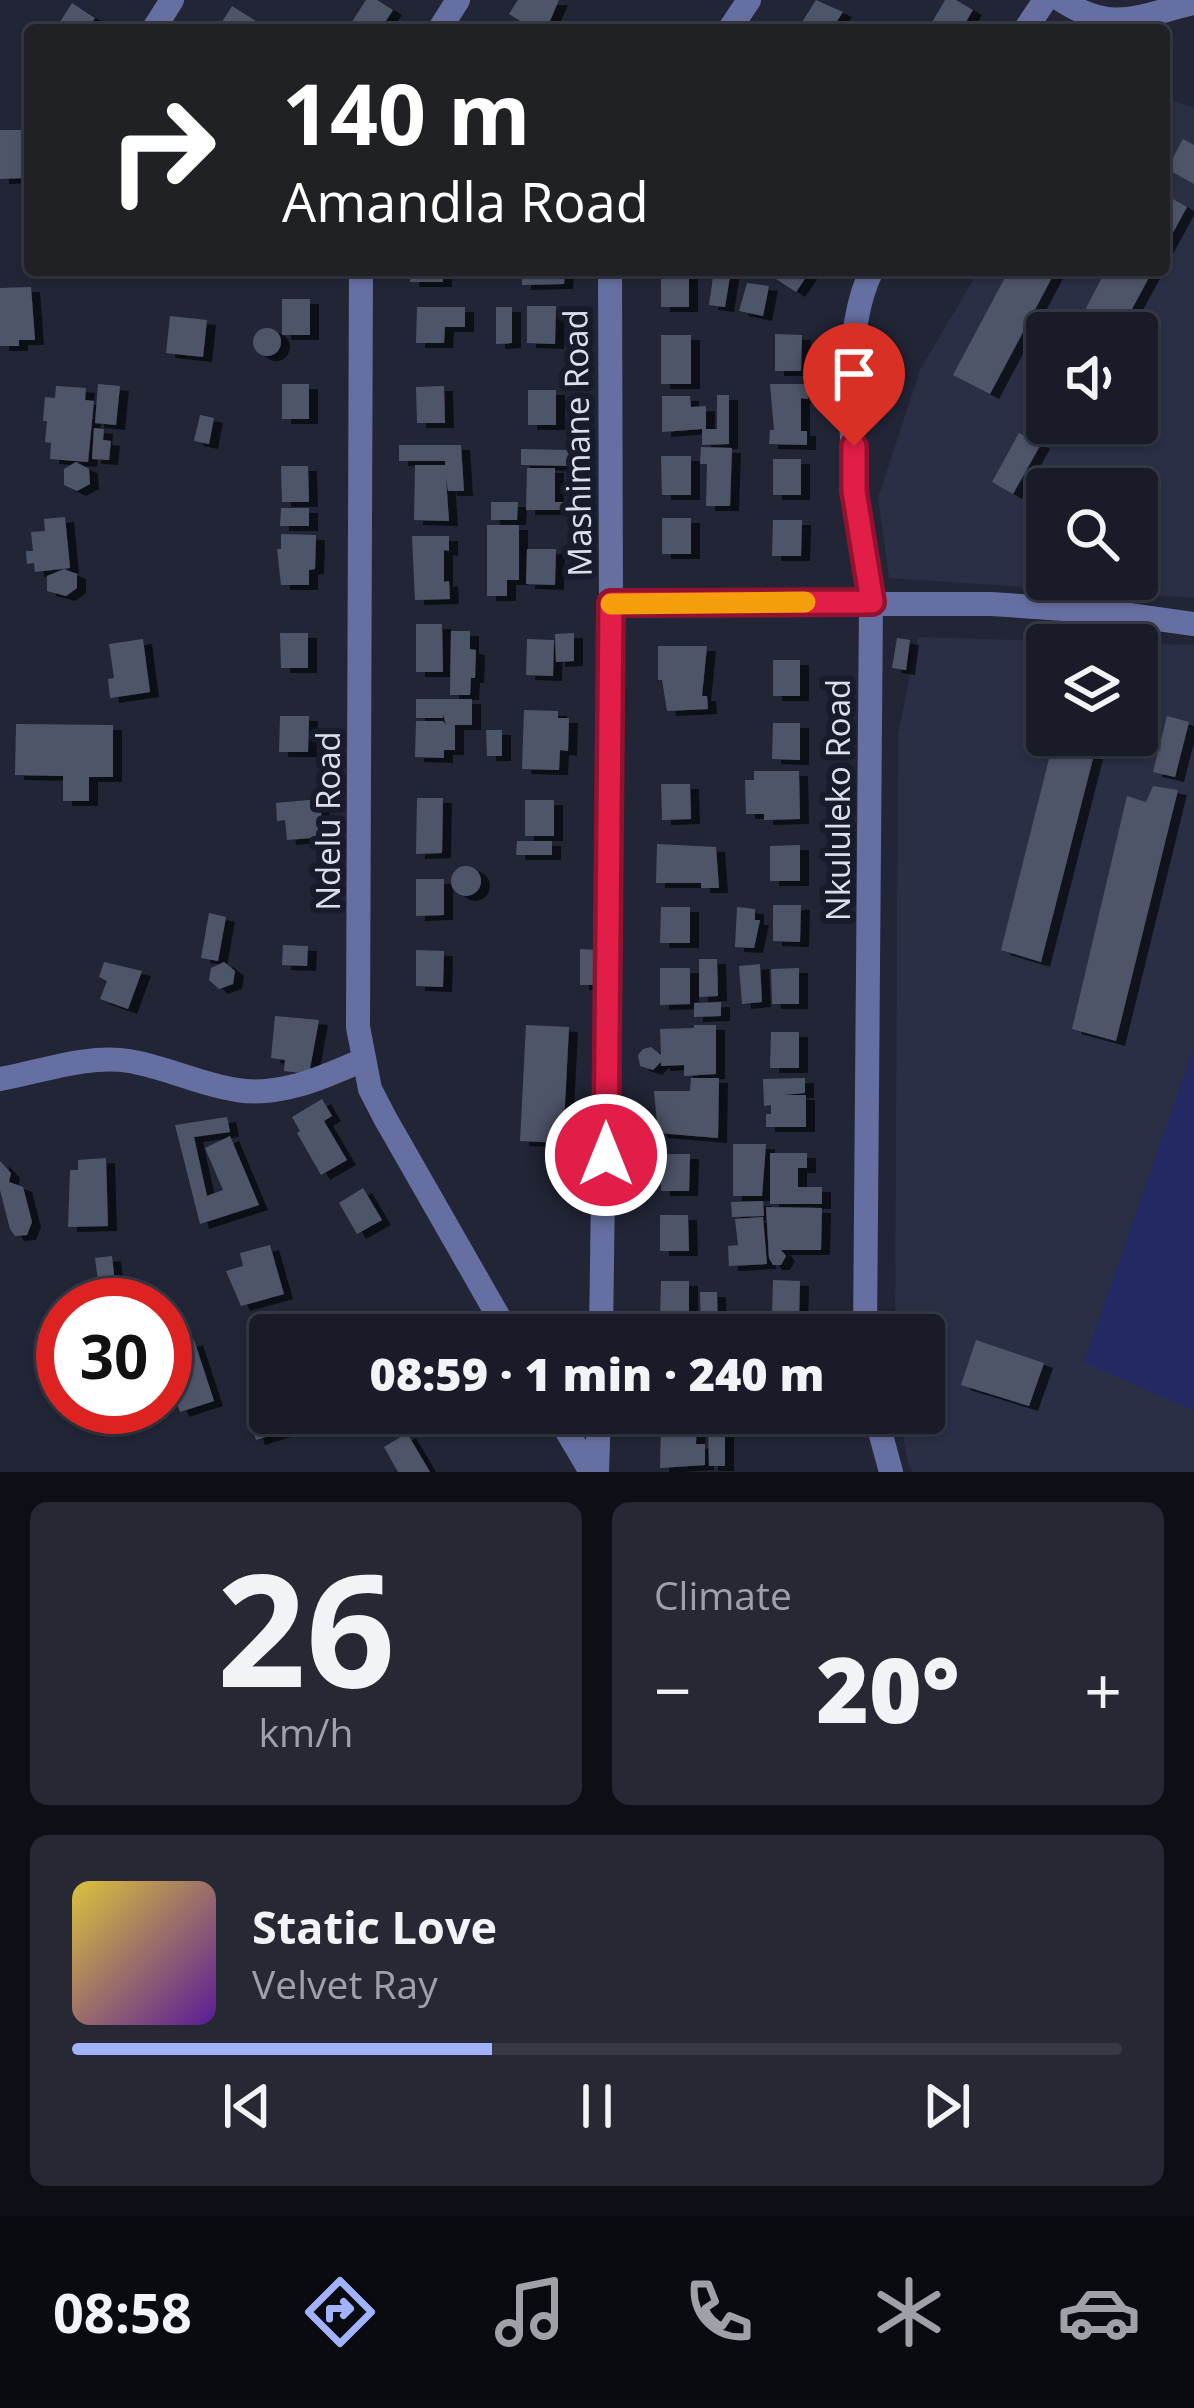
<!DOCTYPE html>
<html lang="en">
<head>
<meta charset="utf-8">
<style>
	:root { --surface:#191c28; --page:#262934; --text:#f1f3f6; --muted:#9fa1a8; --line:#373a45; --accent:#a3b2fd }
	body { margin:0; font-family:"Open Sans",sans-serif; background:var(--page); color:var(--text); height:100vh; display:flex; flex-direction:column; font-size:45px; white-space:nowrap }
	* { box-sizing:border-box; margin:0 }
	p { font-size:39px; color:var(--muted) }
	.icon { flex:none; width:66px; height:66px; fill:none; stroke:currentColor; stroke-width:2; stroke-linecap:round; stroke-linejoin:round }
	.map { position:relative; height:1472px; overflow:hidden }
	.drawer { display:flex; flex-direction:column; gap:30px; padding:30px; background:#0e0f16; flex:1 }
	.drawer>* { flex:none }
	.guide { position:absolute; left:24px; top:24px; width:1146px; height:252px; border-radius:12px; box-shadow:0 3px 9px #0004,0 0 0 3px var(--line); background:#202124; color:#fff; overflow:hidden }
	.controls { position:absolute; left:1026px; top:312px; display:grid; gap:24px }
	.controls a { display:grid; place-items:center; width:132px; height:132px; border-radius:12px; background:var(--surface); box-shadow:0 3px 9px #0004,0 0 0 3px var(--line); font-size:60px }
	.speed { position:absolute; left:36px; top:1278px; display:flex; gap:24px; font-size:60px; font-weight:700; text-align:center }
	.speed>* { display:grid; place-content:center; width:156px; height:156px; border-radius:50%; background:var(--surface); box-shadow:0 3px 9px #0004,0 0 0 3px var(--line); line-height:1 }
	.speed .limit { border:18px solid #d22; background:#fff; color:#111 }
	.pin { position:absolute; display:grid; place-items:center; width:102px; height:102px; color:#fff; margin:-123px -51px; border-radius:50% 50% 50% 0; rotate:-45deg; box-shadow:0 0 12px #0007 }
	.pin .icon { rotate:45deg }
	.me { position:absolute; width:132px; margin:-66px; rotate:0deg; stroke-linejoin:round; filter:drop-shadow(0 0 9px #0008) }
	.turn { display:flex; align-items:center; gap:42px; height:252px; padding:0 60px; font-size:54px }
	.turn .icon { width:156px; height:156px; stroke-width:2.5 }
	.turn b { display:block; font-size:84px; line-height:102px }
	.big { font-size:90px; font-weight:800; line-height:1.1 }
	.drawer .tile { flex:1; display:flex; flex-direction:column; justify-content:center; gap:18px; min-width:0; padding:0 42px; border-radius:18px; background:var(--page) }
	.drawer .dial { align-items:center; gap:0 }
	.dial b { font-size:156px; line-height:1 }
	.song { display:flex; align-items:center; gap:36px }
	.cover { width:144px; height:144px; border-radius:18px; background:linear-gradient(135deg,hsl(50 70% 55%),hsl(270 70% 35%)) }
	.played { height:12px; border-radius:6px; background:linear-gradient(90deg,var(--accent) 40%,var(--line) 40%) }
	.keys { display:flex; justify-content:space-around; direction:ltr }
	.heat { display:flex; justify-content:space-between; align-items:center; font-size:66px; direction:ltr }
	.drawer .tiles { flex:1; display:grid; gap:30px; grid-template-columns:1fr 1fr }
	.tile:last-child { grid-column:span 2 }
	.trip { position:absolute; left:249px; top:1314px; width:696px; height:120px; border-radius:12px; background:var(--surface); box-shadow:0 3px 9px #0004,0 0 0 3px var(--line); font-weight:800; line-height:120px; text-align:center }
	.tabs { display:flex; height:192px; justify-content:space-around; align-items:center; background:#0a0b10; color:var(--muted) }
	.tabs .icon { width:84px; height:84px }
	.tabs .on { color:var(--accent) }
	.tabs b { font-size:54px; color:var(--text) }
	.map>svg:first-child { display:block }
	.built { fill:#2a2f45; fill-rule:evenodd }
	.green { fill:#242963 }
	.building { fill:#505569; filter:url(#shadow) }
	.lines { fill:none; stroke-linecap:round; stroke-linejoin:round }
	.street { stroke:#666fa1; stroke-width:24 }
	.route-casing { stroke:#92132f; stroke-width:30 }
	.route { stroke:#e11d48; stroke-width:21 }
	.slow { stroke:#f59e0b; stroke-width:21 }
	.labels { text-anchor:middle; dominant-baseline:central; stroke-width:12; stroke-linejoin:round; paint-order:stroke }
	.street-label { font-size:33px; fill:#dcdfeb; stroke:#181b2c }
</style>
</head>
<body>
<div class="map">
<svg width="1194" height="1472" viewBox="0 0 1194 1472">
	<defs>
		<filter id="shadow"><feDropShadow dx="9" dy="5" stdDeviation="0" flood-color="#0009"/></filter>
	</defs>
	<rect width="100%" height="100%" fill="#212536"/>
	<!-- built -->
	<path class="built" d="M1164,97L1194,108V598L889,578L878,498L920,370L979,270H1164ZM1047,333H1137V423H1047ZM1047,489H1137V579H1047Z
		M918,637L1194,645V1472H913L908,1464L899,1413H924V1335H895L898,734ZM1047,645H1137V735H1047Z"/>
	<!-- green -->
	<path class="green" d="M1194,1047V1411L1084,1362Z"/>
	<!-- building -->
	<path class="building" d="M366,0H377L393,10L380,30H359L350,25Z
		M518,0H559L546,30H535L509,14Z
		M816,0L843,12L831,30L799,27Z
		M945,0H956L973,10L961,30L930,26Z
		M72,3L95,18L88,30H55Z
		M232,6L256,21L251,30H217Z
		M0,130H27L23,178L0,179Z
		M1183,139L1194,145V184L1167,169Z
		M1166,195L1187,207L1164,249V198Z
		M411,270H443V282H410Z
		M522,270H565L564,284L522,285Z
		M661,270H689V307H661Z
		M714,270H731L725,307L709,305Z
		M778,270H811L796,292L773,277Z
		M1009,270H1056L990,394L953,375Z
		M1106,270H1153L1119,333H1073Z
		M747,283L769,286L763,316L739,311Z
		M31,287L35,340H19V346H0V288Z
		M282,299H310V335H282Z
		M527,306H556L555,344L527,343Z
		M417,307H465V327H445L444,343H416Z
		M496,307H512V343L496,344Z
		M170,316L207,320L203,357L166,353Z
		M253 342a14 14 0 1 1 28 0a14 14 0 1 1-28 0Z
		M775,334L802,335L801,371H775Z
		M661,335H691V384H661Z
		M98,384L120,386L116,425L95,423Z
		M282,384H309V419H282Z
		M770,384H808V399L801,398V431H807V445L769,444L770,430H774Z
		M56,386L86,388L85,400L94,401L88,462L50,459L51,443L45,442L47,421H43L45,397L55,398Z
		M444,386L445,423H417L416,387Z
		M528,390H556V425H528Z
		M717,395H729V444L702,445V429L662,432V396H690L691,407L706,406V429H717Z
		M200,415L214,418L209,444L194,441Z
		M94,428L104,429L103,440L111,441L109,460L92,459Z
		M1019,433L1041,444L1013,494L992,482Z
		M399,445H461L464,491H448L446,478L449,521L414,520L415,465H445V461H399Z
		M701,447L732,448L730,506H706L707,464H700Z
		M521,449L570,450V466L521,465Z
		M661,456H691V495H662Z
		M773,459H801V495H773Z
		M76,462L89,469L90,484L77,491L64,485V469Z
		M281,466H308L309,502H282Z
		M527,468H555V502H569L570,510H526Z
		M491,502H518L517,520H491Z
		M281,508H309V526H280Z
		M65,517L70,568L35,572L34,563L27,564L26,551H33L31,532L45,531L44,519Z
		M662,518H691V554H662Z
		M773,520H802L801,556H772Z
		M487,525H519V580H507V596H487Z
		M281,534L316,535L315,569L309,570V585H281L277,549H281Z
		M412,536H449V551L444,550V582L449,581L450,599L415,600Z
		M527,549H556L555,585L526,584Z
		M64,569L77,574V588L66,596L47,591V576Z
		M416,624H442L443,672H416Z
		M451,631H470V649L476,650L475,678H471L470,695H450Z
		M280,633H308V668H281Z
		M574,633V661L556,662L555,634Z
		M897,638L910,640L906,670L892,668Z
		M143,639L150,692L110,698L108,679L114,678L109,644Z
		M527,639L554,640L553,676L526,675Z
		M658,646H707L702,696H707L708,709L667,711L662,680H658Z
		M773,660H800V696H773Z
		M416,699H472V725H455V750H444V758L415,757L416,721H443L446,725L443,714V718H416Z
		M524,710L558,711V718H569L568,751L560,750L559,770L522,769Z
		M280,716H309L308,752H279Z
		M1167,716L1189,722L1175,777L1153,772Z
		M773,723H800V760L772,759Z
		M16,724L113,725V777H89V801H63V776L15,775Z
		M486,730H502V756H487Z
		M1055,735H1099L1041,962L1001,950Z
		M754,771H799L800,819L764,820V814H746L745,780H754Z
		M661,784H690L691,819L662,820Z
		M1153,786L1178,790L1116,1041L1072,1029L1127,796L1146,802Z
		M417,798H443L442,853L416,854Z
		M320,799L323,837L287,840L285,820L277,821L276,803Z
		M525,800H554V836H525Z
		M517,841H552V855H516Z
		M657,844L716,847L719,888H701V883H656Z
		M800,845V881H770V846Z
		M451 881a15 15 0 1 1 30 0a15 15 0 1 1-30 0Z
		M416,879H444V915L416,916Z
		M773,905H801L800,942L773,941Z
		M661,907H690V943H660Z
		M737,907L755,909V920H760L754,948L735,947Z
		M209,913L226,917L218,961L201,958Z
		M283,945L308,946L307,966L282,965Z
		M580,949L597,950L596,985H580Z
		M416,950L444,951L443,987L416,986Z
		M699,959H717L718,996L699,997Z
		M104,962L142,971L128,1009L100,999L107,981L99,977Z
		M224,962L235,971L233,984L219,989L209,980L211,968Z
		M760,964L762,1002L742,1004L739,966Z
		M660,968H690V1004L660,1005Z
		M799,968V1004H772L771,969Z
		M721,1002V1016L694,1017V1003Z
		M275,1016L319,1020L309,1074L284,1071L285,1060L271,1058Z
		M526,1025L569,1027L563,1143L520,1141Z
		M694,1025H716V1074L684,1076V1065L661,1066V1062L653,1070L640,1066L638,1055L643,1049L651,1047L661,1055L660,1029L694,1028Z
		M771,1032H799V1068H770Z
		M691,1078H719L718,1138L658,1133L654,1091H690Z
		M805,1078V1093L783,1095H806V1127H766V1114H771V1105L764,1106L763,1079Z
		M322,1099L332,1116L324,1121L347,1160L321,1175L297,1133L300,1131L292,1117Z
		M227,1117L230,1132L194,1137L207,1196L223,1190L205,1148L230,1136L259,1205L200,1224L175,1125Z
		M733,1144H766L762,1196H733Z
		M770,1153H807V1168H798V1187H822V1204H770Z
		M661,1154H690L689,1191H661Z
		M106,1158L108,1226L68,1227L70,1170H78V1160Z
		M0,1161L11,1173L9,1182L23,1187L32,1222L27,1235L15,1236L10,1229L0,1190Z
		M363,1188L382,1220L357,1234L339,1203Z
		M763,1201L764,1216L732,1217L731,1202Z
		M766,1207L822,1208L821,1250H781L786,1256L781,1265H773L769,1258Z
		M660,1215H688L689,1251H660Z
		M763,1217L767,1264L729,1266L728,1246L738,1245L735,1219Z
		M270,1245L284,1294L241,1306L226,1271L243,1266L240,1253Z
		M112,1256L116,1293L100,1296L95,1258Z
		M773,1280L800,1281L799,1317H772Z
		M661,1281H689V1318H660Z
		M700,1292H717L718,1329H701Z
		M194,1340L214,1401L180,1412L175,1398L168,1401L165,1390V1384L172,1381L167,1366L177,1363L172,1347Z
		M976,1340L1044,1363L1029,1406L961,1385Z
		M270,1399V1413H311L314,1422L256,1440L249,1419L263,1415L260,1402Z
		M661,1420L697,1421L696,1444H705V1465L660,1468Z
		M708,1426H725V1466H709Z
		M407,1433L430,1472H398L384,1447Z"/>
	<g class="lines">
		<!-- street -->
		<path class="street" d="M1061,0C1113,34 1138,16 1194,3
			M153,30L172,0
			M439,30L458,0
			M729,30L749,0
			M1025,30L1045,0
			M361,270L358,1027L370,1089L385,1118L509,1335
			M611,603L991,604L1108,612L1194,624
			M0,1079C39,1072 89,1054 129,1061C166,1067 201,1085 237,1090C281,1097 324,1077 363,1060
			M601,1335L611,603L610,270
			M865,1335L871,602C858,515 832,349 872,270
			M556,1413L591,1472
			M875,1413L891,1472
			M597,1472L599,1413"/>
	</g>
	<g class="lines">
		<defs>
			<path id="route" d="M606,1155L611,603L872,602L854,491V446"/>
		</defs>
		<!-- route casing -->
		<use href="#route" class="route-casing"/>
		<!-- route -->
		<use href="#route" class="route"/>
		<!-- slow -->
		<path class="slow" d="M611,604L805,602"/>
	</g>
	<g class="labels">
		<!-- street labels -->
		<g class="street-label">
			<text transform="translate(577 443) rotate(-91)">Mashimane Road</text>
			<text transform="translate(837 800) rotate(-90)">Nkululeko Road</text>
			<text transform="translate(327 821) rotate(-90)">Ndelu Road</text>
		</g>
	</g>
</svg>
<div class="controls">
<a><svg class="icon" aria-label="sound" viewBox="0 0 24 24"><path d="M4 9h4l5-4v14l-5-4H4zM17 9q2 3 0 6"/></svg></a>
<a><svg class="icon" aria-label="search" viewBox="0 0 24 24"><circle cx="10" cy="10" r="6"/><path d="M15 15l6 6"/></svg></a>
<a><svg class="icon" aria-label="layers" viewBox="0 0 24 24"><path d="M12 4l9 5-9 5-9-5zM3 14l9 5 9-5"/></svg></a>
</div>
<div class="speed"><div class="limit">30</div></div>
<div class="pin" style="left:854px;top:446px;background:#d93025"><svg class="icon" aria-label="arrive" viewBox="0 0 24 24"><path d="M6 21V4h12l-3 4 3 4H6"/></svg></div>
<svg class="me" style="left:606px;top:1155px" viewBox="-20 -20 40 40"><circle r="17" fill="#e11d48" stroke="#fff" stroke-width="3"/><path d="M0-11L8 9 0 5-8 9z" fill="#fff"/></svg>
<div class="trip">08:59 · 1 min · 240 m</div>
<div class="guide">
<div class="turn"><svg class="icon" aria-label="right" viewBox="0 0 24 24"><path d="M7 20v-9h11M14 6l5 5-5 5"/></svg><div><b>140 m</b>Amandla Road</div></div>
</div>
</div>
<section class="drawer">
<div class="tiles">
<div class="tile dial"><b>26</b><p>km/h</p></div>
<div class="tile"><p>Climate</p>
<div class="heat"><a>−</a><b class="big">20°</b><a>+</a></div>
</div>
<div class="tile">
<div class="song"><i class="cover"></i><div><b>Static Love</b><p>Velvet Ray</p></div></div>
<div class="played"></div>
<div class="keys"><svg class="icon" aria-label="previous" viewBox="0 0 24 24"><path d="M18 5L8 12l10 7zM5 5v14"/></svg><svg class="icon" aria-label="pause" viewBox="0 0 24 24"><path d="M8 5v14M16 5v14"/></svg><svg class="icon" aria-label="next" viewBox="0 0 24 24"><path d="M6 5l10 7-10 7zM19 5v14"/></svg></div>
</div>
</div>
</section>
<nav class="tabs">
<b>08:58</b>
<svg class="icon on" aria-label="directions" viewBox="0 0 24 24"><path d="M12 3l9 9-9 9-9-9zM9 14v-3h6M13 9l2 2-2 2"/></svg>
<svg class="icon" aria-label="music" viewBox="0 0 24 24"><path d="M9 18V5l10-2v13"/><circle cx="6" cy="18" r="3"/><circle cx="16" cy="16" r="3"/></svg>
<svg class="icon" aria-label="phone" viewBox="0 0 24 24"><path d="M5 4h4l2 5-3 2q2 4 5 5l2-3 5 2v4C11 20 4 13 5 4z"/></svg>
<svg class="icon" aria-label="climate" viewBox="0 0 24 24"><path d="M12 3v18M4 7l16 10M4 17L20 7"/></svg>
<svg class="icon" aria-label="car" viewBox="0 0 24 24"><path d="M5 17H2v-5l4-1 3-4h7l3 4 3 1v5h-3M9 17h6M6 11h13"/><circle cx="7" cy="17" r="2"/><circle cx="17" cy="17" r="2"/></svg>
</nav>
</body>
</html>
